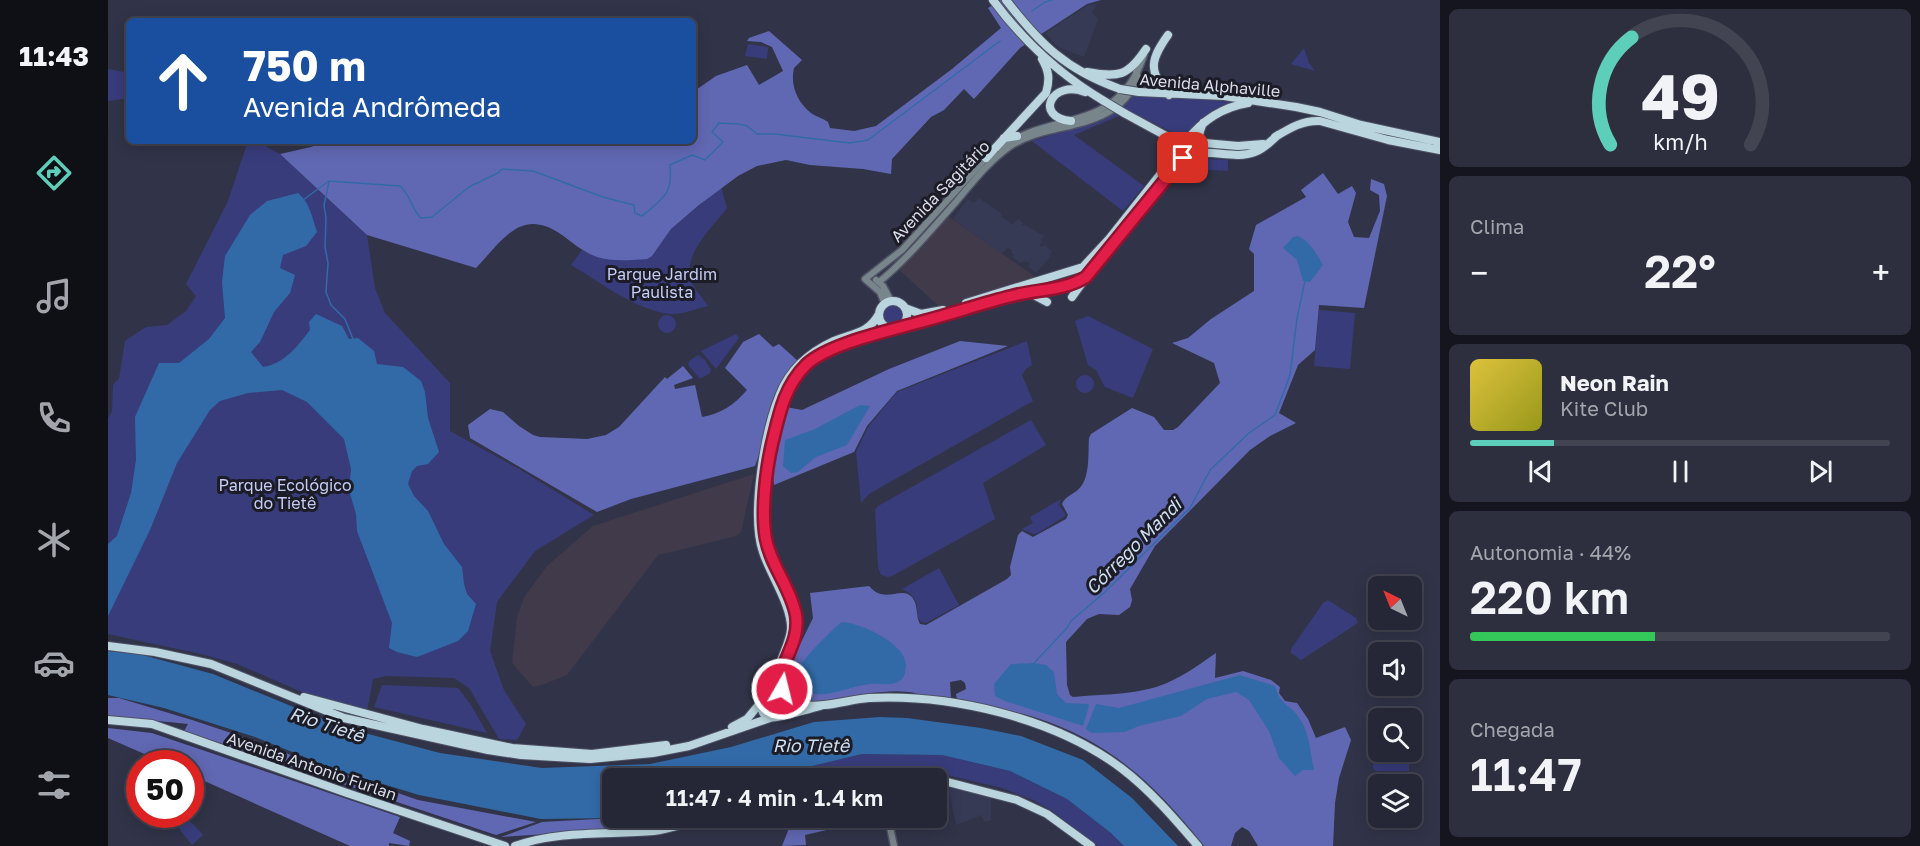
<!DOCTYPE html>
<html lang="pt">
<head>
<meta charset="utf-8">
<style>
	:root { --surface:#252736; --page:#2d2f3e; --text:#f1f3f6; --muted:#a3a5ad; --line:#424451; --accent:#5cceba }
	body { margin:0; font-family:"Golos Text",sans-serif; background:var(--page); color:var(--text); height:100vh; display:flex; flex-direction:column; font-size:22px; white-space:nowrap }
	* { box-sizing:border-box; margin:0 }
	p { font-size:20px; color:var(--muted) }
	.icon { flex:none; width:33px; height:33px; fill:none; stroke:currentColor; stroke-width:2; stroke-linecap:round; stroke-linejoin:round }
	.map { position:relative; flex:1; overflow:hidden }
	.details { display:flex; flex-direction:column; gap:9px; padding:9px; background:#14151e; width:480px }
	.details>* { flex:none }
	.top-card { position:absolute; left:18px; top:18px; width:570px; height:126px; border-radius:9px; box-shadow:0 3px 15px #0003,0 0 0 2px var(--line); background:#1a4fa0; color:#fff; overflow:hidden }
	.needle { width:39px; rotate:317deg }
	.tools { position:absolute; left:1260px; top:576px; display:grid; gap:12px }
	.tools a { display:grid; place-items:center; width:54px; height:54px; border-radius:9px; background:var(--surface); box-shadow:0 3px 15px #0003,0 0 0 2px var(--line); font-size:30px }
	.speed { position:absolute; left:18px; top:750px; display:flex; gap:12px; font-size:30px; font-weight:700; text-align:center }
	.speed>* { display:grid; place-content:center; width:78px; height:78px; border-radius:50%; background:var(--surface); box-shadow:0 3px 15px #0003,0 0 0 2px var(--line); line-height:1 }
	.speed .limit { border:9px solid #d22; background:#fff; color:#111 }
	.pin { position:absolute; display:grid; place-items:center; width:51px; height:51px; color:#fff; margin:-26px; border-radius:12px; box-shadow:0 3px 9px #0006 }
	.me { position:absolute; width:66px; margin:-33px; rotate:8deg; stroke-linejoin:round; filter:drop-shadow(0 0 4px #0008) }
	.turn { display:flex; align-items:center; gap:21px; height:126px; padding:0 18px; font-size:27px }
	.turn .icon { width:78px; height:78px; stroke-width:2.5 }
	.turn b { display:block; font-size:42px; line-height:51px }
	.big { font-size:45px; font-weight:600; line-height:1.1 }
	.details .tile { flex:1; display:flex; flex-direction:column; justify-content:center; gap:9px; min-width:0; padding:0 21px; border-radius:9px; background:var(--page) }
	.details .dial { align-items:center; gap:0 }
	.dial svg { height:156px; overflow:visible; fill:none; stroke:var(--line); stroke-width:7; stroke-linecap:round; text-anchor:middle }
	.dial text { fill:var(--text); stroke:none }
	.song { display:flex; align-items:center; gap:18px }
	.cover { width:72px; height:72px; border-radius:9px; background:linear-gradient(135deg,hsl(50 70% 55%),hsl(60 70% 35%)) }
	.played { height:6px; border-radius:3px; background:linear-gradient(90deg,var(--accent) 20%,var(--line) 20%) }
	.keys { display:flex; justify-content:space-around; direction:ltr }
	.heat { display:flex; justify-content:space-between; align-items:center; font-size:33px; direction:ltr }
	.charge { height:9px; border-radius:4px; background:linear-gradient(90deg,#34c759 44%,var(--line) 0) }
	.trip { position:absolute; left:494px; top:768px; width:345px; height:60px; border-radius:9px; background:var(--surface); box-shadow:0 3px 15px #0003,0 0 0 2px var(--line); font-weight:600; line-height:60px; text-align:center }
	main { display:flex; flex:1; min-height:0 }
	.menu { display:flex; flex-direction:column; width:108px; justify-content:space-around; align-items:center; background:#0f1016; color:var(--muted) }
	.menu .icon { width:42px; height:42px }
	.menu .selected { color:var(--accent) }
	.menu b { font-size:27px; color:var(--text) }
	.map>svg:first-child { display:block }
	.commercial { fill:#403a4b }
	.built { fill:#373a55 }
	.green { fill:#383c7b }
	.forest { fill:#6168b3 }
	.water { fill:#326aa8 }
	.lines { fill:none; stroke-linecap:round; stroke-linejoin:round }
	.stream { stroke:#326aa8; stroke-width:1.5 }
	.minor-casing { stroke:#4f5265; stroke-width:9 }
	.major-casing { stroke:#4f5265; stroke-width:10 }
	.minor { stroke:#78858a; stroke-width:6 }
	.major { stroke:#bad5de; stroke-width:8 }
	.major-bridge-casing { stroke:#4f5265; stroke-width:10; stroke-linecap:butt }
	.major-bridge { stroke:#bad5de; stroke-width:8 }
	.route-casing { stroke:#92132f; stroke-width:15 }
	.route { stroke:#e11d48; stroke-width:10 }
	.labels { text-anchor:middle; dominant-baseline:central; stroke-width:6; stroke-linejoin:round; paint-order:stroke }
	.street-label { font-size:16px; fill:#dadce9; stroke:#1b1c26 }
	.park-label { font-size:16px; fill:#c5ccf5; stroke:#1b1c26 }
	.water-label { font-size:18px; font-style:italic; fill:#cfdef0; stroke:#1b1c26 }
</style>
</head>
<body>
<main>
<nav class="menu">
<b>11:43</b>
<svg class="icon selected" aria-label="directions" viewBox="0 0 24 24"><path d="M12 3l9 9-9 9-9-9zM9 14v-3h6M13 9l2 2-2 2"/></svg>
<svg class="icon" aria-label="music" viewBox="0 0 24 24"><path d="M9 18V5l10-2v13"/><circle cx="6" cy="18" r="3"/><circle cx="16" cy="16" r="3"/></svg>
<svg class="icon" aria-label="phone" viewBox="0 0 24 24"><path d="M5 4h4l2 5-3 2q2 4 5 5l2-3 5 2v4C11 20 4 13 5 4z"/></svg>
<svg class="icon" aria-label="climate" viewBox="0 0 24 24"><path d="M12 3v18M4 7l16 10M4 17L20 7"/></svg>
<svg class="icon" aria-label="car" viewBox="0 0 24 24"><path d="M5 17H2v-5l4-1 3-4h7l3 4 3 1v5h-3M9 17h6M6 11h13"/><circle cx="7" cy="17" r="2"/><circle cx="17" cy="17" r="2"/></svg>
<svg class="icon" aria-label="filters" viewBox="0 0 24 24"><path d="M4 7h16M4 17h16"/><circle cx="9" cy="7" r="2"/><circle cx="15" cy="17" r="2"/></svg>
</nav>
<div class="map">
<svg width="1332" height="846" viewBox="0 0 1332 846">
	<rect width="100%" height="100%" fill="#313448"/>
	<!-- commercial -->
	<path class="commercial" d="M840,216L932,280L834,309L789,268Z
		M646,474L633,532L628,536L550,555L459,675L434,685L425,687L404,663L409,618L416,597L440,565L485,526Z"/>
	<!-- built -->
	<path class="built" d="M989,4L984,12L990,19L976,57L950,47L937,33L980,5Z
		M871,198L894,214L893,217L905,225L910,219L915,223L914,225H917L936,236L932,240L934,241L931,246L934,247L936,245L944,251L941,258L928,273L920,266L923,263L916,261L913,263L904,257L906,255L903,252L904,250L900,247L894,254L845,219L859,199L866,203Z
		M843,788L883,796V820L876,822L874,815L848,825L841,790Z"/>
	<!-- green -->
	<path class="green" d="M640,44L660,47L659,59L637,56Z
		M1196,48L1201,63L1207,71L1183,64Z
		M0,69L21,73V98L0,101Z
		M1025,94L1123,102C1104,111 1088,121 1076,138L1013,107Z
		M1005,113L1011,116L966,135L1036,186L1015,211L924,141L967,128Z
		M143,141H148L172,154L259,235L267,288L277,313L342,383V431L411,469L486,515L427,551L389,602L382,651L396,690L418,724L409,740L391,739L361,688L346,678L278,676L265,679L259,712L210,699L129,664L97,655L0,634V418L4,411L5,385L11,378L17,341L38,327L59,325L78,311L88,296L78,284L120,201L139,144Z
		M1086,158L1120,160V171L1071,168L1078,162Z
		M613,187L619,208C604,228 577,251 582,278C584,287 595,298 600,306C589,308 574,315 563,314C529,311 492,282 463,265L474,250L490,257L544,256L563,229Z
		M773 315a12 12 0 1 1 24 0a12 12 0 1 1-24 0Z
		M1211,310L1247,313L1242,369L1206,366Z
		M550 324a9 9 0 1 1 18 0a9 9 0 1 1-18 0Z
		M980,316L1045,349L1025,398L997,387L988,370L980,365L967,321Z
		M628,334L631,338L608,369L593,351Z
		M919,341L924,365L918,369L914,375L925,401L761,494L753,503L748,452L760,427L789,392Z
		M590,355L597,360L603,370L602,373L592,379L580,365L581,361Z
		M968 384a9 9 0 1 1 18 0a9 9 0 1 1-18 0Z
		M923,420L938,445L875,483L887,519L784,576L780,577L773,575L770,567L767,510L770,506Z
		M953,499L951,505L958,515L956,517L930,533L925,534L914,529L925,523L922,517Z
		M831,568L851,605L818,623L813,622L809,616C811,603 806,594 794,589Z
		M1220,600L1248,618L1250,623L1193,660L1183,653V649L1215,603Z
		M274,685L350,688L363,705L379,733L266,707Z
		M657 705a10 10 0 1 1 20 0a10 10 0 1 1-20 0Z
		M1270,733V752H1301V771H1268L1265,768L1266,749Z
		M754,754L834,755L902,771L959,799L1003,833L1016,846H990L943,810L925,800L894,788L835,774L808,769H781L716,778H664L696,768Z
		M80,819L95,835L84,845L70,827Z"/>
	<!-- forest -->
	<path class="forest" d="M893,0H993L979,4L912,48L866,99L856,89L836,110L823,117L784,159L783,174L755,169L702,165L678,160L649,166L630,176L591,205L563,229L544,256L539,259C523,260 504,262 489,257C475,252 465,243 454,235C413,206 395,240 368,268L259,235L172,154L203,147L219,141H277L282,144L289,141H585V92L608,76L639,65L651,85L675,71L664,47L653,42L639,41L641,38L661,31L694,60L686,68C682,85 689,102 703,113C708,117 715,118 720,122L722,128L746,131L768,126L844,69L893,28L880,8Z
		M1215,173L1230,194L1244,186L1248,193L1240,222L1246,237L1261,238L1272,211L1271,195L1262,190L1263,179L1276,184L1279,196L1256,308L1211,305L1207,350L1190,365L1171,413L1188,423L1162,436L1142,450L1047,546L1022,589L1024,600L1022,607L1011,615L991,614L979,619L958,642L959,685L962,695L965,697C996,694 1031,695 1059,683C1077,675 1092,664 1108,653L1107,678L1135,671L1163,680L1172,687L1171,693L1177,701L1189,703L1200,719L1208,738L1237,727L1243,740L1231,778L1227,803L1225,846H1150L1141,831L1134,827L1127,833L1123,846H1096C1047,784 1003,742 926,717C901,709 874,707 849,700L848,694L858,689L857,683L853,680L842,682L843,698L841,699C834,698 826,698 818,696C812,695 806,692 800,692C788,690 774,692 762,693C738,697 674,717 678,673L705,618L702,593L761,586C777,605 793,585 804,597C811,606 807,615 812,624L818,625L899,579L903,575L902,567L910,535L914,531L925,537L958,519L960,515L954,504C957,495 969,494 974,485C982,473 980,452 981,438L983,434L1024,408L1046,417L1056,430H1065L1070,427L1112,383L1106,363L1064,343L1080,338L1103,319L1146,291V254L1141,249L1148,225L1198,197L1193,190Z
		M651,334L665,347L671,344L690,361L681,372L647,466L523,499L489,512L362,438L360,425L382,409L395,412L411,426L425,435L432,437L479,439L498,435L511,427L557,377L559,379L575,366L585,378L566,385L567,389L587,385L594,417C613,414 627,404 639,390L617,368L635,342Z
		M852,341L900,346L789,391L759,426L746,452L666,485L664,461L674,411L678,407L694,410L781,369Z
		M0,698H11L84,720L153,743L195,760L310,800L428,822L388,835L76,731L80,724L0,716Z
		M0,728L44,733L292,817L285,833L302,841L301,846L281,843V846H242L83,775L82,764L57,763L0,738Z
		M508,818H580L553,825L532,828L393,837L434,822Z
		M685,818H771L697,835L698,845L674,846Z"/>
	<!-- water -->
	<path class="water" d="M190,193C202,203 204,217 209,232L198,246L175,255L172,268L187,275L182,293L166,312L152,342L143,352L155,367C176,364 190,346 202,330L201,322L208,314L234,326L241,339L250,338L266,351L269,364L295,367L313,381L317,392L320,418L331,452L320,464L309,466L304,471L300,484L306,496L320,511L336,544L354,567L356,584L359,594L368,604L360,631L350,641L309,657L289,652L281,648L284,623L249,531L248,514L241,490L243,469L236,439L199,402L174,390L140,393L112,401L102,410L69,463L42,530L0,616V544L9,536L23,493L28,460L27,417L51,363H71L101,339L117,318L114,282L117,256L142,215L159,201Z
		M1190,236C1202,242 1209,254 1215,265L1202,282L1195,281L1189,260L1175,248L1185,237Z
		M752,405L762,406L739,445L708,457L690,472L683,473L675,466L677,440L707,429Z
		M734,622C753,623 800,644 798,667C797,672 797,676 793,680C784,687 773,683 762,684C744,686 725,696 706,694C699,693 693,686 687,681C687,679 688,674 688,672C693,661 724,629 734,622Z
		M0,651L31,654L105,674L234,727L332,753L434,768L542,764L623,747L706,722L772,717L799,718L873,728L913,736L975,760L1024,798L1070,846H1016L1003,833L959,799L902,771L834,755L754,754L696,768L664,778H504V818H509L433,819L311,795L229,770L147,737L56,708L0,695Z
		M926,663L938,665L946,672L949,694L958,703L980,704L981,706L975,726L897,701L887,696L886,684L903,664Z
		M1132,675L1167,686C1173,707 1182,703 1192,719C1202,734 1202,752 1206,770H1195L1187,776L1171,758L1161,731L1141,700L1128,692L1099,699L1073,716L1031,726L1017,732L984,733L978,729L988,704L1011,708Z"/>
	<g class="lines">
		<!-- stream -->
		<path class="stream" d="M924,11L937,2L944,0
			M221,182L216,205L218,218L217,247L220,263L218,292L223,305L237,319L245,339
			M195,200L221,181L292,186C303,195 303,209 313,218L324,217L361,187L390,173L394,169L425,171L495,197L526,205L527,213L534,216C555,198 565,195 562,165L584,155L597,160L615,142L604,132L611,123L631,124L639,126L649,134H667L742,143L760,140L892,41
			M926,663L959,628L963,621L997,592L1082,508L1102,470L1141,433L1167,415L1182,375L1189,318L1197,281"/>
		<defs>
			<path id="minor" d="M891,148C946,110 1010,134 1036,55
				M768,280L775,286L783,301
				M771,282C799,259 823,230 847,203C864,183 880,162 901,147C932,126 973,130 1004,110C1016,103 1024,91 1031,79L1028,72
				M777,304L772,292L757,279L794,250L880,156
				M780,818L786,846"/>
			<path id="major" d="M885,0C916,42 952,75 996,101
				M898,0C932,44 958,70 1012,89
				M1060,35C1043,59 1039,71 1061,95
				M979,72C1011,78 1020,76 1038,49
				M1031,92L1116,96L1188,107L1212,112L1253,125L1332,142
				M1016,113L1082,149L1089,150
				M963,121C925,117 944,79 977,92
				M1095,123C1092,131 1088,138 1096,143L1130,146L1155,144
				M1167,137C1182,128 1195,120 1212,121L1280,140L1332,150
				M896,138L909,136
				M1079,140C1095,120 1115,107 1140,103
				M878,158L938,93C942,79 941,71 934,59
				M922,293L939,302
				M964,297L977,279
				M771 315a14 14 0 1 1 28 0a14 14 0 1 1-28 0Z
				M858,303L975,267L1001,239L1070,152
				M797,308L813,314L835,310
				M792,328C830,317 868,304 907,295C932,290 957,291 978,277L1075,158C1095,145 1124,161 1147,152C1156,149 1163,141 1170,135
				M0,646L47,652L103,664L236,718L380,750L413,755L482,759L545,753L581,746L662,718
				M675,694C674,687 672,679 673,672C679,650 692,640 688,615C684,589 664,566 658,539C650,496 666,392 701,363C724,343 757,339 785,329
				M657,696C669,685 677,698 689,703C696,706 707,706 716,705C731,704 746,699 761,698C844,694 946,718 1013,768C1042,790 1066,818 1090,846
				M196,697L315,729L404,748L484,754L558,745
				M716,705C706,708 696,710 686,713C672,716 651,726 654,701C662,684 682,646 683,629C684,606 662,574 655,552C642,515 657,430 672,394C682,369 702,352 726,341C745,333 760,334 771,314
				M0,720L44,724L239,793L397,846
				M624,727L639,719L654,701
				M746,778L775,776L823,778
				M828,779L909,800L939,814L983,846
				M407,846C452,830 500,835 546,831C563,829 580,822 596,818"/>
		</defs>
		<!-- minor casing -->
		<use href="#minor" class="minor-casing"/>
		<!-- major casing -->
		<use href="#major" class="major-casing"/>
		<!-- minor -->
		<use href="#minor" class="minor"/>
		<!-- major -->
		<use href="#major" class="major"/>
		<defs>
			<path id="major-bridge" d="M1012,89L1031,92
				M996,101L1016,113
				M1070,152L1079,140"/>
		</defs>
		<!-- major-bridge casing -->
		<use href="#major-bridge" class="major-bridge-casing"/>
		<!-- major-bridge -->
		<use href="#major-bridge" class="major-bridge"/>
	</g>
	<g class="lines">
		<defs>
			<path id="route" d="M674,689C667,665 693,646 688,615C683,588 663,566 658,539C653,512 658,470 664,444C671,415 676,387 698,365C721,343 785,330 816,321C846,313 875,303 904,296C929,289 956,291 978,277L1075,158"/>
		</defs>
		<!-- route casing -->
		<use href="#route" class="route-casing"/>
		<!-- route -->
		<use href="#route" class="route"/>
	</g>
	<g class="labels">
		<!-- street labels -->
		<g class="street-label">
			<text transform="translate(1102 85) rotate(5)">Avenida Alphaville</text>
			<text transform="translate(832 191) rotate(-46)">Avenida Sagitário</text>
			<text transform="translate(204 766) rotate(19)">Avenida Antonio Furlan</text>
		</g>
		<!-- park labels -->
		<g class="park-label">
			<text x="554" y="274">Parque Jardim<tspan x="554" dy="18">Paulista</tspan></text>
			<text x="177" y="485">Parque Ecológico<tspan x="177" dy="18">do Tietê</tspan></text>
		</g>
		<!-- water labels -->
		<g class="water-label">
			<text transform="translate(1025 546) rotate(-45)">Córrego Mandi</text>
			<text transform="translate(219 724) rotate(18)">Rio Tietê</text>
			<text x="703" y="745">Rio Tietê</text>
		</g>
	</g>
</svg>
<div class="tools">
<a><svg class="needle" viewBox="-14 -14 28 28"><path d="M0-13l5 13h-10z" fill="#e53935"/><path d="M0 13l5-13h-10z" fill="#a3a5ad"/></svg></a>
<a><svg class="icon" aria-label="sound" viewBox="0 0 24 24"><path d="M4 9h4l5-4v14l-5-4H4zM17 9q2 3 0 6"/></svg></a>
<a><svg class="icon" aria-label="search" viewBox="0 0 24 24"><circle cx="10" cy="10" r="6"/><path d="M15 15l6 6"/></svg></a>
<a><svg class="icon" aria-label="layers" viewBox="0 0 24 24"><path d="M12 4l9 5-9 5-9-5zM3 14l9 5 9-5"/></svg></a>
</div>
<div class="speed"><div class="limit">50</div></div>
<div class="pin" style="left:1075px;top:158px;background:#d93025"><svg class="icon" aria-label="arrive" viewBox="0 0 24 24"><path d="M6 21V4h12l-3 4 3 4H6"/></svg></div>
<svg class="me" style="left:674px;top:689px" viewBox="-20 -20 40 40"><circle r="17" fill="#e11d48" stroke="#fff" stroke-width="3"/><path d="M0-11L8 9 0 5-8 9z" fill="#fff"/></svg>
<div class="trip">11:47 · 4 min · 1.4 km</div>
<div class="top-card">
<div class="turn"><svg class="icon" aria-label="ahead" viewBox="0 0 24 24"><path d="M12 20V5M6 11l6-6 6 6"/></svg><div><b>750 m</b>Avenida Andrômeda</div></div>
</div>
</div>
<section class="details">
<div class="tile dial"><svg viewBox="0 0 100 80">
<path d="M14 69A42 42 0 1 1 86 69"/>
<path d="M14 69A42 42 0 0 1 25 14" stroke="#5cceba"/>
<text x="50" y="56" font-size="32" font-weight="700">49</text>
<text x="50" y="72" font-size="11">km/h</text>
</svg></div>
<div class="tile"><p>Clima</p>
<div class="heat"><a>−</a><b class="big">22°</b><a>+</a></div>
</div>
<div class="tile">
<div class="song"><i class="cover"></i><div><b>Neon Rain</b><p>Kite Club</p></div></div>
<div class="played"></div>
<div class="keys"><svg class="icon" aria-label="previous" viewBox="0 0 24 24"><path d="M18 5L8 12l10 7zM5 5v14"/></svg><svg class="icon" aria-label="pause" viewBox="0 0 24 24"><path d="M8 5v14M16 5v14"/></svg><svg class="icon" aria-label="next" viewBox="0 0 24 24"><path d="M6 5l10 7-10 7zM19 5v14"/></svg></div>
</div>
<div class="tile"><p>Autonomia · 44%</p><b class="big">220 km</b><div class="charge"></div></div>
<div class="tile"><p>Chegada</p><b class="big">11:47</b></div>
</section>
</main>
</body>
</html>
